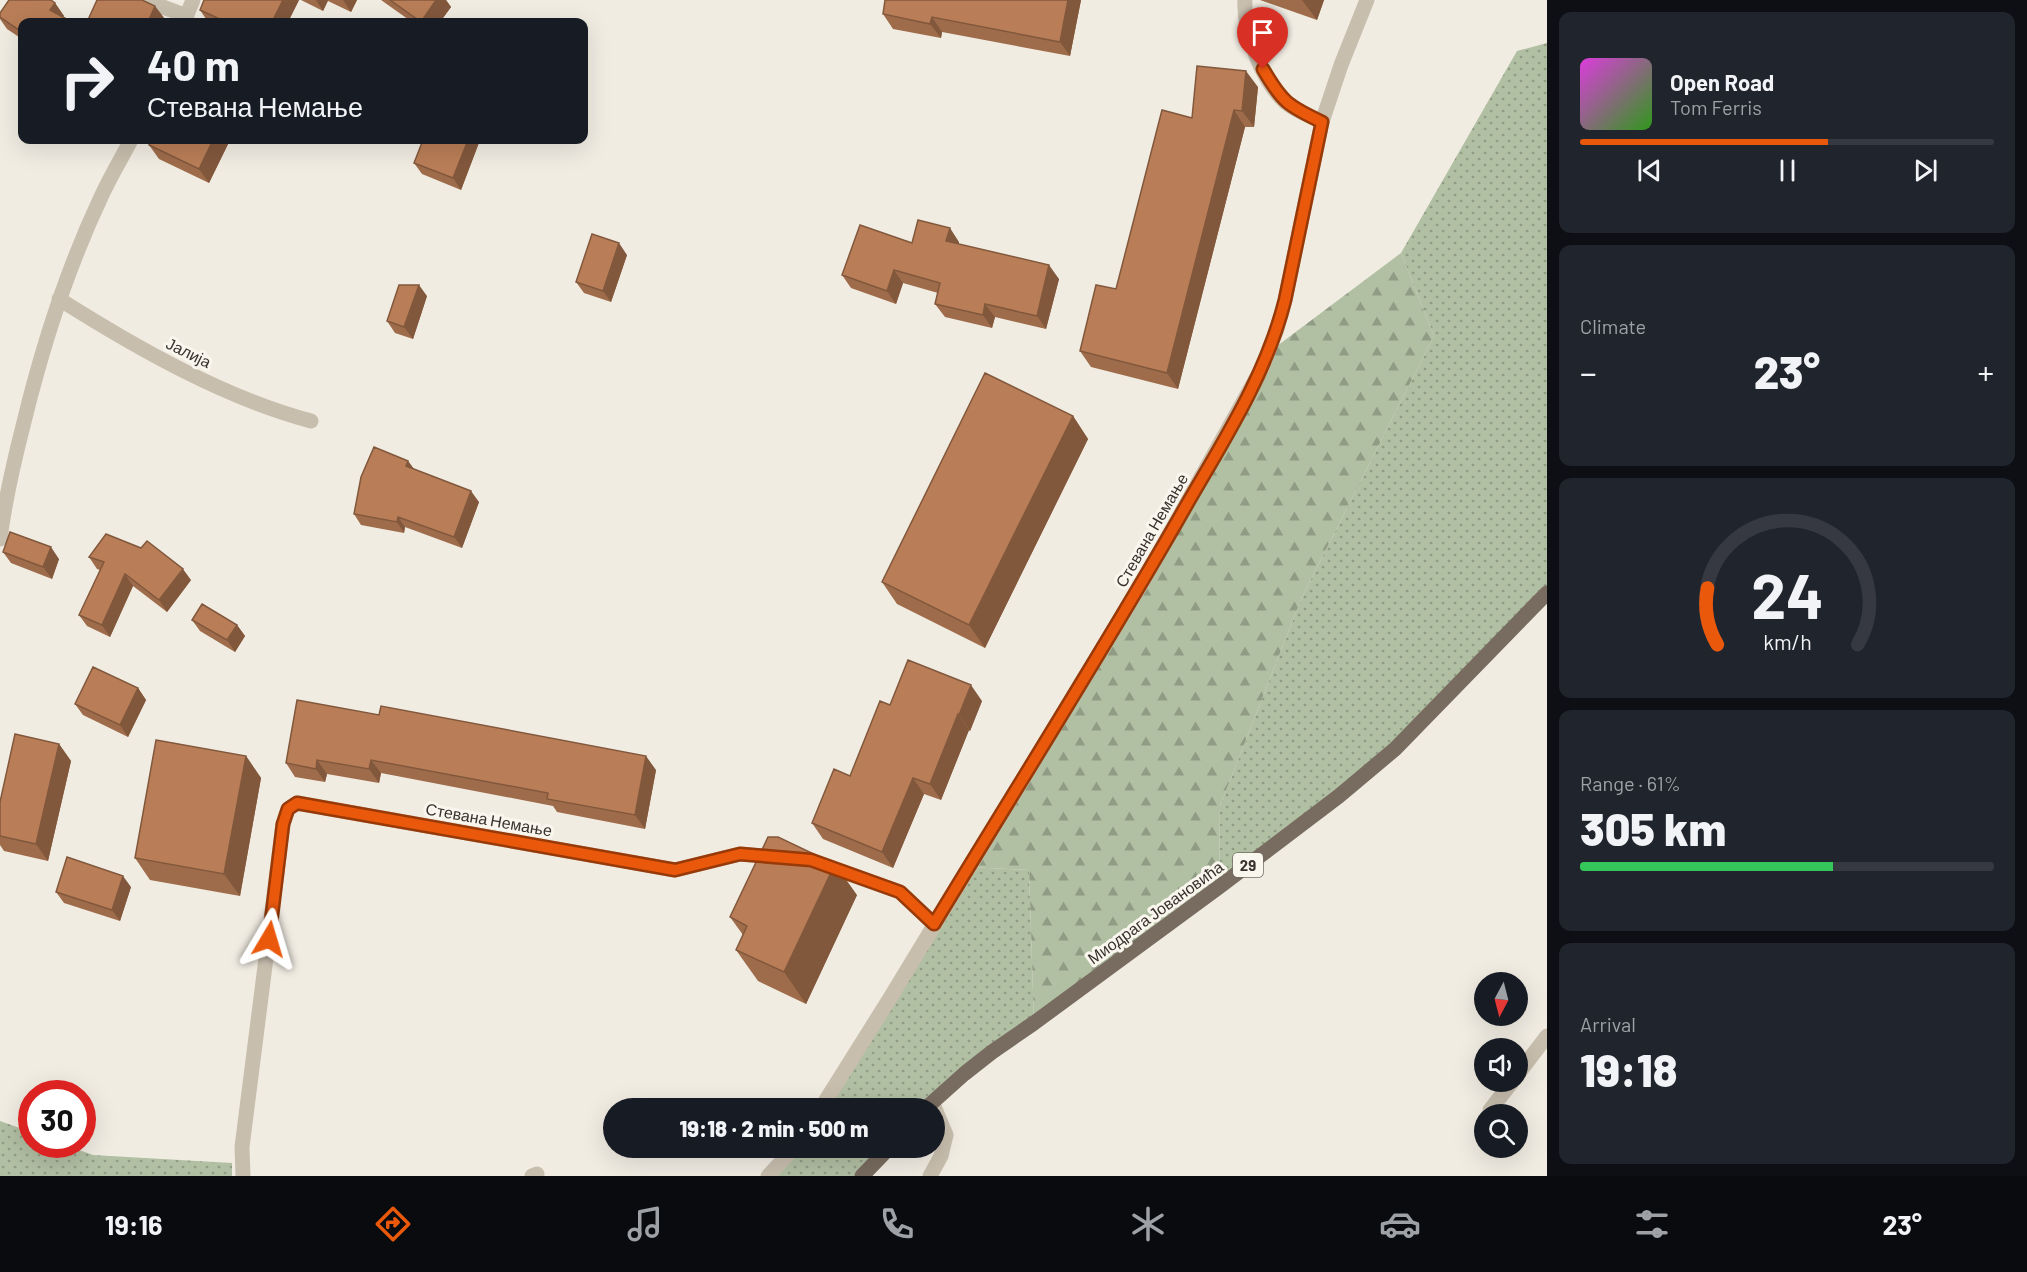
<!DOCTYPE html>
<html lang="en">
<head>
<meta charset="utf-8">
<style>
	:root { --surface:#171b24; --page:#20242c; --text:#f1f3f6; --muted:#9ea1a6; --line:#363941; --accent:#ea580c }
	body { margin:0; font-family:Barlow,sans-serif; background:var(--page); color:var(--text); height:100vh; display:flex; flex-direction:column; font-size:22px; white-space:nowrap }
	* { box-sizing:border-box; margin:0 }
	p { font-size:20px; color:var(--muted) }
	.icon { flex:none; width:33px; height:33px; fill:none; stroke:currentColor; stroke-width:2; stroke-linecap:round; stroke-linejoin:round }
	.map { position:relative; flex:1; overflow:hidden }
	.drawer { display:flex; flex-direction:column; gap:12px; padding:12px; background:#0d0f14; width:480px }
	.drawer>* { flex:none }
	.guide { position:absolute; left:18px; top:18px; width:570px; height:126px; border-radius:12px; box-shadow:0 6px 24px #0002; background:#171b24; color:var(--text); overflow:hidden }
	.needle { width:39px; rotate:187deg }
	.controls { position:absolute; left:1474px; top:972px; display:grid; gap:12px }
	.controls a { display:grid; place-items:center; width:54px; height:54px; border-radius:50%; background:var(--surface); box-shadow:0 6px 24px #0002; font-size:30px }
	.speed { position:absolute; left:18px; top:1080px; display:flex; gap:12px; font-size:30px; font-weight:700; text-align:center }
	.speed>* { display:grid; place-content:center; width:78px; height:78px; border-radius:50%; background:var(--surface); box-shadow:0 6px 24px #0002; line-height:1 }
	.speed .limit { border:9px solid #d22; background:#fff; color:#111 }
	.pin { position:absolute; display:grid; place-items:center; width:51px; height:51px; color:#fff; margin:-62px -26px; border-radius:50% 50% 50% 0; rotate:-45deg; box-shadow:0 0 6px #0007 }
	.pin .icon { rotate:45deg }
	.me { position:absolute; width:66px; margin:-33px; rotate:7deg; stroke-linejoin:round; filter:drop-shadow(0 0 4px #0008) }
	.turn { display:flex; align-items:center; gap:21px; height:126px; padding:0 30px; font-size:27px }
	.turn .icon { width:78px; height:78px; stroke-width:2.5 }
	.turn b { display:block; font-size:42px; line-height:51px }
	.big { font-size:45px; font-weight:800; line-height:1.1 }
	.drawer .widget { flex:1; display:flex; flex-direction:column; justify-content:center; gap:9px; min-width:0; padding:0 21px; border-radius:12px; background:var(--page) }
	.drawer .dial { align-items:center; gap:0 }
	.dial svg { height:156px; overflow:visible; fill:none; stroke:var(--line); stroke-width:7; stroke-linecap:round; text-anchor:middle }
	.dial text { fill:var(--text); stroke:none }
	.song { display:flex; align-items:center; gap:18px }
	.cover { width:72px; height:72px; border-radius:9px; background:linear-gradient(135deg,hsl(300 70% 55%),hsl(110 70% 35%)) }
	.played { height:6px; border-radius:3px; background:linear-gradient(90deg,var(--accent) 60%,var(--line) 60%) }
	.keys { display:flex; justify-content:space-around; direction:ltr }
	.heat { display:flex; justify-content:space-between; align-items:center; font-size:33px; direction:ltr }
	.charge { height:9px; border-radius:4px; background:linear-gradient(90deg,#34c759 61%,var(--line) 0) }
	.trip { position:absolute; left:603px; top:1098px; width:342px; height:60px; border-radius:30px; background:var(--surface); box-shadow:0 6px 24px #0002; font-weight:800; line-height:60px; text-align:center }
	.menu { display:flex; height:96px; justify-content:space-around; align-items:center; background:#090b0e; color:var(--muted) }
	.menu .icon { width:42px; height:42px }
	.menu .current { color:var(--accent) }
	.menu b { font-size:27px; color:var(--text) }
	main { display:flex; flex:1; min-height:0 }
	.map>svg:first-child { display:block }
	.grass { fill:url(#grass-dots) }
	.forest { fill:url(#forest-firs) }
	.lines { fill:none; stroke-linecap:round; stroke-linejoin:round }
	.minor { stroke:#c8beae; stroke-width:15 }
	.tertiary { stroke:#c8beae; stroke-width:15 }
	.primary { stroke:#786b5f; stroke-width:15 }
	.wall { fill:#9f6c4b }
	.shaded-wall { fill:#82583d }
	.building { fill:#b97e57; stroke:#82583d; stroke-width:1.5 }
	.route-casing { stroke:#983908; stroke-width:15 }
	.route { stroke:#ea580c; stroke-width:10 }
	.labels { text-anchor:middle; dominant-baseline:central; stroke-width:6; stroke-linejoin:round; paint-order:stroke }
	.shield { fill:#f9f6ee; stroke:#726c66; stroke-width:1.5 }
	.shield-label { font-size:15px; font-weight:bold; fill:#38312c }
	.street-label { font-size:16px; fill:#38312c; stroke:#f9f6ee }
</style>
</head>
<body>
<main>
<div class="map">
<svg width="1547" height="1176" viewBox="0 0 1547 1176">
	<defs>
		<pattern id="grass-dots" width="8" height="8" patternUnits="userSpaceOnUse" patternTransform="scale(1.5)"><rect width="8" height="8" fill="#b1bfa3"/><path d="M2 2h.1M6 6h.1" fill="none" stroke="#919c85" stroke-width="1.8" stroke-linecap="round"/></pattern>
		<pattern id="forest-firs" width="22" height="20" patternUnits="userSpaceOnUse" patternTransform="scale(1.5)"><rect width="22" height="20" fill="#b1bfa3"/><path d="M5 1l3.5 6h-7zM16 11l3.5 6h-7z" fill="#919c85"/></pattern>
	</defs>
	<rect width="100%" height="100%" fill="#f1ece2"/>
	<!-- grass -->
	<path class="grass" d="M1547,43V593L1419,724L1219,887L1220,806L1302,597L1434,336L1401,253L1517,51Z
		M969,867L1029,870L1034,1023L926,1108H821Z
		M0,1121L31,1132L32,1144L65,1145L93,1155L232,1163V1176H0Z
		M794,1148H889L862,1176H768Z"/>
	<!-- forest -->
	<path class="forest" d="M1401,253L1434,336L1302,597L1220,806L1219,887L1034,1023L1029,870L969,867L1269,352Z"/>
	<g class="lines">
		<!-- minor -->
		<path class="minor" d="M144,0L187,16
			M1245,0C1243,31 1262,81 1285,102C1295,111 1311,116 1322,122
			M184,22L193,0
			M59,299C135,347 224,398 311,421
			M0,539C5,499 14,461 24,422C43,344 67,269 101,197C110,177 121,159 131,140
			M821,864L900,892L934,924
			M1518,1074L1547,1036
			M1490,1110L1512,1082
			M243,1176L242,1147L283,824L288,809L297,803L675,870L740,854L777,857
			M532,1176L537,1174
			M930,1176L941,1156L946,1135L932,1102"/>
		<!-- tertiary -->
		<path class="tertiary" d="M821,1108L890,998L1145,578L1262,368L1277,329L1285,300L1322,122L1341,65L1367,0
			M768,1176L794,1148"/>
		<!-- primary -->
		<path class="primary" d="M926,1108L964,1074L992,1052L1034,1023L1219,887L1339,796L1395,749L1547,593
			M862,1176L889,1148"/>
	</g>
	<!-- wall -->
	<path class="wall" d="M299,0L288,22H208L200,10Z
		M301,0H357L351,12L328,1L323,11Z
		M381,0H446L451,7L440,22H412Z
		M1081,0L1070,56L942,32L941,38L893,29L883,14Z
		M1260,0H1324L1317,20Z
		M55,3L64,16L22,22V39L7,29L0,19V13Z
		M1258,87L1254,127H1245L1178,389L1091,367L1080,351L1116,289L1192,118Z
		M152,140H230L209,183L159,159L149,145Z
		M423,140H480L461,190L422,174L414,163Z
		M959,242V244L1059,279L1046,329L995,317L992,328L945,317L935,304L938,293L903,283L896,304L851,288L842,275L912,243Z
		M627,255L611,302L584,293L576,282Z
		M427,296L413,339L395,333L387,321Z
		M1073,416L1088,439L985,648L897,604L882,582Z
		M408,461L414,469L479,502L462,548L405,527L404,533L361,525L354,514Z
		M3,552L59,559L52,579L11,563Z
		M89,557L191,580L167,612L133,586L110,637L87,626L79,615L100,570L97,569Z
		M192,620L237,625L245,636L235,652L200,631Z
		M138,688L146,700L128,737L83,715L75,704Z
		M297,700L656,770L645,829L557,812L553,806L381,773L379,783L327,774L325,782L295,777L286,763Z
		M982,701L970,731L969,730L941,800L924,794L893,868L823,839L812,823L850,776L890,705Z
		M59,744L71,761L48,861L4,851L0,845V802Z
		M246,756L261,778L240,896L150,880L135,858Z
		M131,887L120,921L64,903L56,892Z
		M857,895L806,1004L758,981L736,950L743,935L730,917Z"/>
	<!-- shaded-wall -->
	<path class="shaded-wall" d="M283,0H299L288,22H272Z
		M316,0H328L323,11Z
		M343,0H357L351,12Z
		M436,0H446L451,7L440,22H421Z
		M1068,0H1081L1070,56L1060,42Z
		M1302,0H1324L1317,20Z
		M55,3L64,16L60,22L50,10Z
		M155,6L165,19L163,22H148Z
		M932,17L942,32L941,38L930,24Z
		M1246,71L1258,87L1254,127L1242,111Z
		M1234,110L1245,127L1178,389L1167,373Z
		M213,140H230L209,183L199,169Z
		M468,140H480L461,190L453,178Z
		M950,228L959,242L956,254L946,241Z
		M619,243L627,255L611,302L603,291Z
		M1049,265L1059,279L1046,329L1037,316Z
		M894,270L903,283L896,304L887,291Z
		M419,285L427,296L413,339L404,327Z
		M985,304L995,317L992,328L983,315Z
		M1073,416L1088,439L985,648L969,625Z
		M408,461L416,472L406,466Z
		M471,491L479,502L462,548L454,537Z
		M398,517L405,527L404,533L397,522Z
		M51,547L59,559L52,579L43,567Z
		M183,569L191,580L167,612L159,600Z
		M125,574L133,586L110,637L102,625Z
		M237,625L245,636L235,652L227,640Z
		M971,685L982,701L970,731L959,715Z
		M138,688L146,700L128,737L120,725Z
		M958,714L969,730L941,800L930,784Z
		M59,744L71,761L48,861L36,844Z
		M246,756L261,778L240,896L224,874Z
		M646,756L656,770L645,829L635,815Z
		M317,760L327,774L325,782L316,769Z
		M371,760L381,773L379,783L369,769Z
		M913,778L924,794L893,868L882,852Z
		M835,864L857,895L806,1004L784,972Z
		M123,876L131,887L120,921L112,910Z"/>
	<!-- building -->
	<path class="building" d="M9,0H51L55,3L50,10L72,22H22V32L0,17V13Z
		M97,0H142L155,6L148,22H87Z
		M204,0H283L272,22H226L200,10Z
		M390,0H436L421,22Z
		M885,0H1068L1060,42L932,17L930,24L883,14Z
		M1197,66L1246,71L1242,111L1234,110L1167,373L1080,351L1096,285L1116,289L1162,110L1192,118Z
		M22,70V78L19,75Z
		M152,140H213L199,169L149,145Z
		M423,140H468L453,178L414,163Z
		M918,220L950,228L946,241L1049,265L1037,316L985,304L983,315L935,304L940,283L894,270L887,291L842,275L860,225L912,243Z
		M592,234L619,243L603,291L576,282Z
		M399,285H419L404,327L387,321Z
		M985,373L1073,416L969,625L882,582Z
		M374,447L408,461L406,466L471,491L454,537L398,517L397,522L354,514L361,477Z
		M10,532L51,547L43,567L3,552Z
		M106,534L141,548L147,541L183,569L159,600L125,574L102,625L79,615L104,562L89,557Z
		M202,604L237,625L227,640L192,620Z
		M908,660L971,685L959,715L958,714L930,784L913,778L882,852L812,823L834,769L850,776L880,701L890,705Z
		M93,667L138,688L120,725L75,704Z
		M297,700L379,715L381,706L646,756L635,815L547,799L548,793L371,760L369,769L317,760L316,769L286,763Z
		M15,734L59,744L36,844L0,836V802Z
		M156,740L246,756L224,874L135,858Z
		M768,837H778L835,864L784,972L736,950L747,926L730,917Z
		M67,857L123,876L112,910L56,892Z"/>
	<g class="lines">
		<defs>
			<path id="route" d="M269,939L283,824L288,809L297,803L675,870L740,854L811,860L900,892L934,924C1015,790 1100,656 1178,520C1218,449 1265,380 1285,300L1322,122C1288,106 1282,102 1263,69"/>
		</defs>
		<!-- route casing -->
		<use href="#route" class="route-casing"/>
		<!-- route -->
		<use href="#route" class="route"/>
	</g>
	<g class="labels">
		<!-- shield labels -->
		<rect class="shield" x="1233" y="853" width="30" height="24" rx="4.5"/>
		<g class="shield-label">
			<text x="1248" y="865">29</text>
		</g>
		<!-- street labels -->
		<g class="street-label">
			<text transform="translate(189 352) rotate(26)">Јалија</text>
			<text transform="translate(1151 530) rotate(-60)">Стевана Немање</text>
			<text transform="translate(489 819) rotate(10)">Стевана Немање</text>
			<text transform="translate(1155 912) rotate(-36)">Миодрага Јовановића</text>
		</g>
	</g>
</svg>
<div class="controls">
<a><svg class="needle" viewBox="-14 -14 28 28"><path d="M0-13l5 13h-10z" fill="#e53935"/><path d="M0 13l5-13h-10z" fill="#9ea1a6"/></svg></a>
<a><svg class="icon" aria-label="sound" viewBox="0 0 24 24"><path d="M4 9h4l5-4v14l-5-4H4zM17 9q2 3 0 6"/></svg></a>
<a><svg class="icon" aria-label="search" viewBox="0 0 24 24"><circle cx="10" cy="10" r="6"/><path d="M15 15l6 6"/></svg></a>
</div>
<div class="speed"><div class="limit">30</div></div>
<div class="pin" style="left:1263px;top:69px;background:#d93025"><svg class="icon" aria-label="arrive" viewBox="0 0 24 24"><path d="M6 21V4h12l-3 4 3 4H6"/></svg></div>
<svg class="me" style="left:269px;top:939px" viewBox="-20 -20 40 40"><path d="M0-17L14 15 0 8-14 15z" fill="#ea580c" stroke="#fff" stroke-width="4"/></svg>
<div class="trip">19:18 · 2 min · 500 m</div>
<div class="guide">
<div class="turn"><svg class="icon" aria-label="right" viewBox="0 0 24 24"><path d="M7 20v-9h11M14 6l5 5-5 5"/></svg><div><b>40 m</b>Стевана Немање</div></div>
</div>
</div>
<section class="drawer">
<div class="widget">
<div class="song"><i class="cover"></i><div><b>Open Road</b><p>Tom Ferris</p></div></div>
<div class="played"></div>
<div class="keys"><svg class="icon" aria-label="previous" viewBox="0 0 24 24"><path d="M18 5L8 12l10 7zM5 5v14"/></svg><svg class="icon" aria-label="pause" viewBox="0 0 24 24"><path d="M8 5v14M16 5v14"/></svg><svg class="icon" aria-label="next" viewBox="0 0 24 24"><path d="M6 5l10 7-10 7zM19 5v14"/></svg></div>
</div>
<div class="widget"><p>Climate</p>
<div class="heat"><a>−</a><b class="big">23°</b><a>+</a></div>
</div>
<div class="widget dial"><svg viewBox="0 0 100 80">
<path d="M14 69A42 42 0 1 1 86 69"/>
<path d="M14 69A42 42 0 0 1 9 40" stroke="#ea580c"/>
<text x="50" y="56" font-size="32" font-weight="700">24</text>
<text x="50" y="72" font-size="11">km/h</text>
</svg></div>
<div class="widget"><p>Range · 61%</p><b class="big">305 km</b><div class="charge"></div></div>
<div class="widget"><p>Arrival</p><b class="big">19:18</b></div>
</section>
</main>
<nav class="menu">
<b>19:16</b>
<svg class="icon current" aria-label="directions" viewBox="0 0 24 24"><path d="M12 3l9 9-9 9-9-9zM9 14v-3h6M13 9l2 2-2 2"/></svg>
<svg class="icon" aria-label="music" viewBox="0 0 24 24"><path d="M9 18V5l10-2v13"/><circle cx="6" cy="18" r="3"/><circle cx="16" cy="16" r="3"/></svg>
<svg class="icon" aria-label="phone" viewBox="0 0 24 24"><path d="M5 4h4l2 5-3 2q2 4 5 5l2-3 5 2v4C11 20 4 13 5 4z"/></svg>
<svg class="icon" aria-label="climate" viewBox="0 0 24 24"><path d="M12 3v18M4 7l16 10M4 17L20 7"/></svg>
<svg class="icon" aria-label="car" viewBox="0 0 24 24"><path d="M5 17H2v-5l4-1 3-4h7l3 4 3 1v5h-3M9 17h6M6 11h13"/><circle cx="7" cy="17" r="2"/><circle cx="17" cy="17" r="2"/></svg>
<svg class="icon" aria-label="filters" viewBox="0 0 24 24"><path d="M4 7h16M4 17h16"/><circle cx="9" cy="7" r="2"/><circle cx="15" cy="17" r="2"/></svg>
<b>23°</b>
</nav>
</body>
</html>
